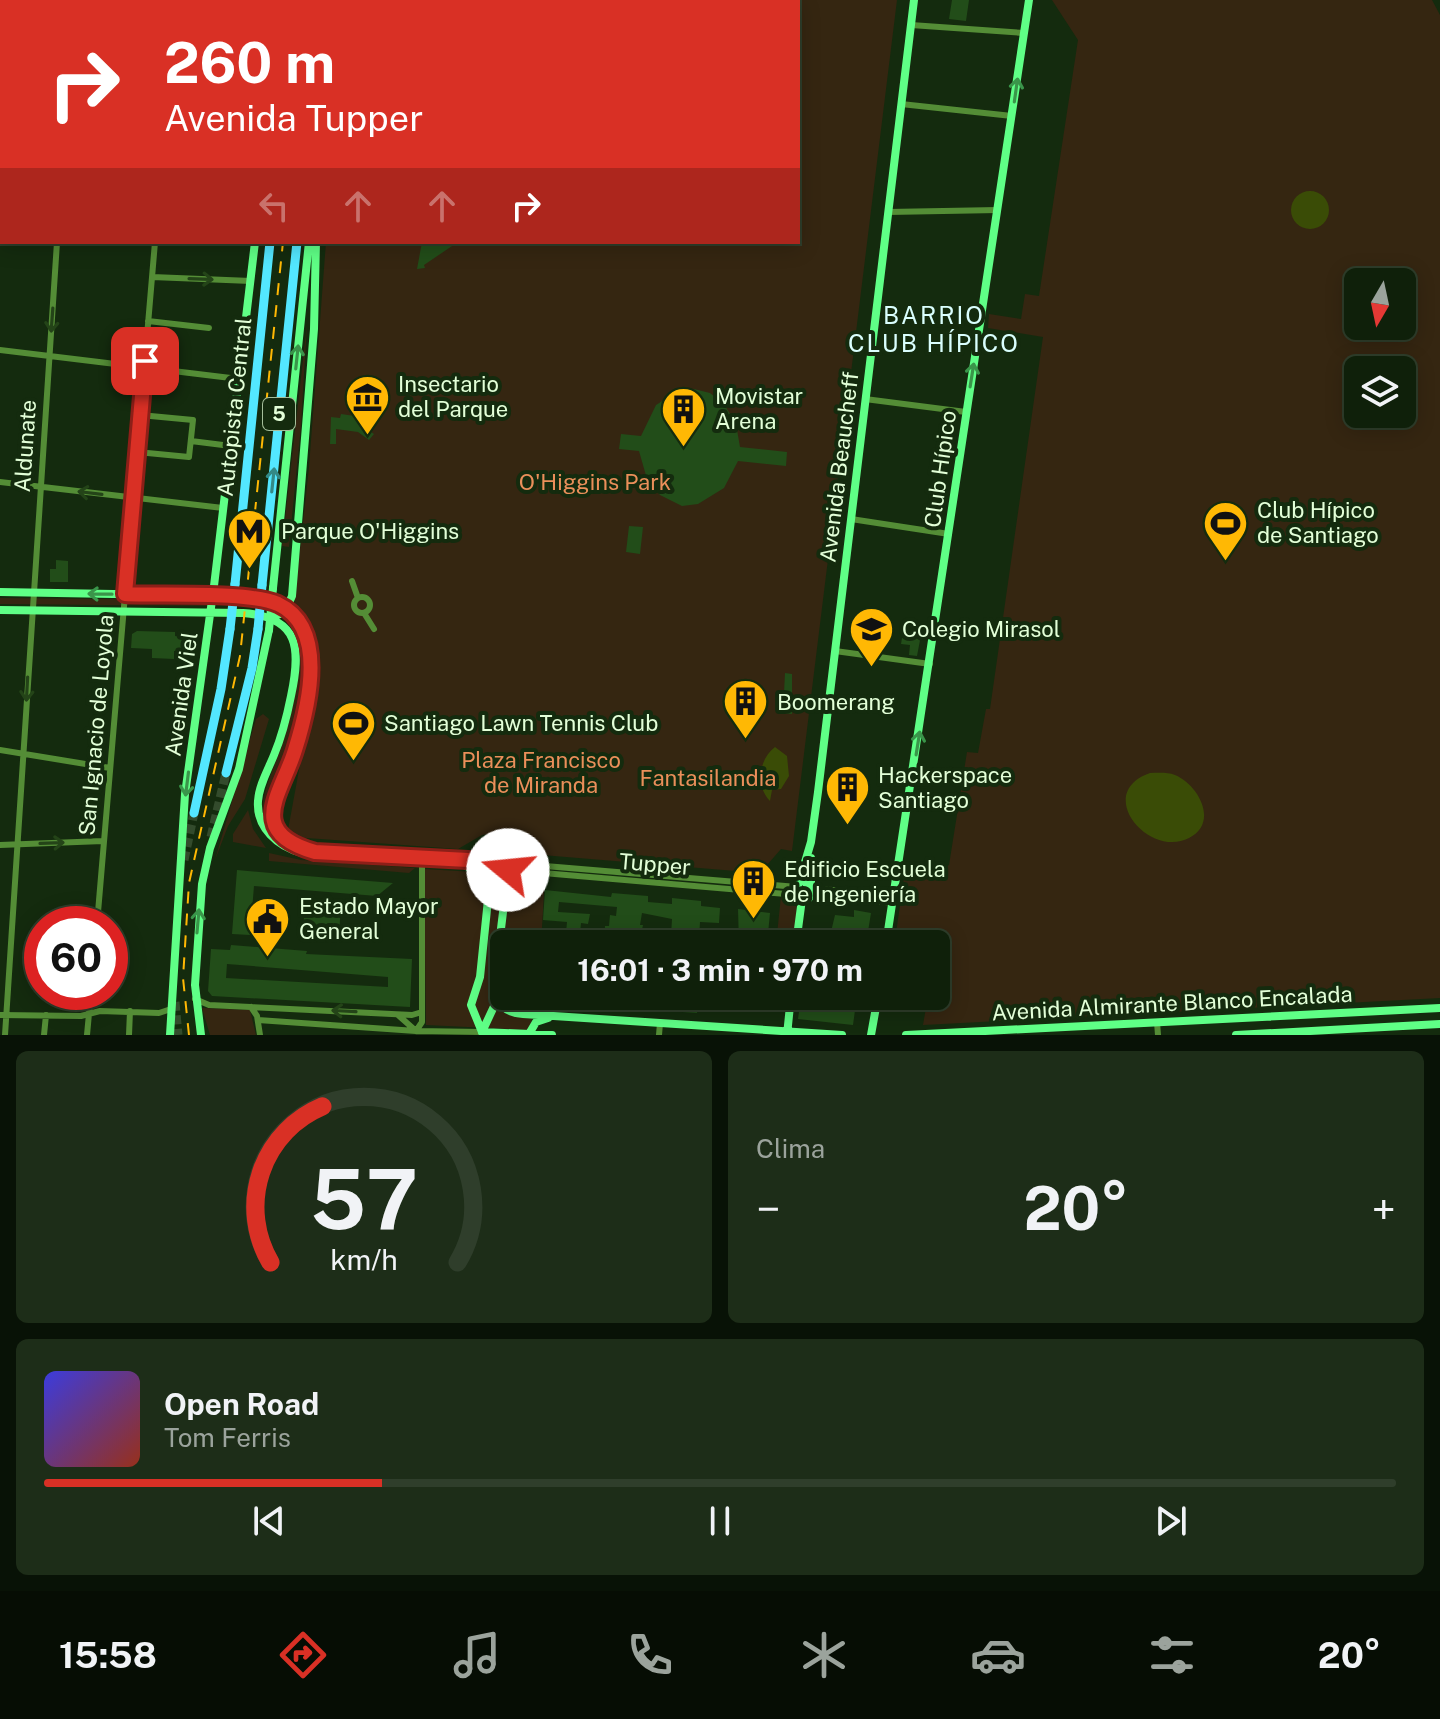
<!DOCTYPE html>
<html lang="es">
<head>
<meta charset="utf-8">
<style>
	:root { --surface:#0f200a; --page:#1d2d18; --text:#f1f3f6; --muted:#9ba39c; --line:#2f3e2b; --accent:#d93025 }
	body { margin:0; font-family:"Public Sans",sans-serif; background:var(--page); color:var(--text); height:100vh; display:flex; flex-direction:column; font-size:30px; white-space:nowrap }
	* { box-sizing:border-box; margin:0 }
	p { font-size:26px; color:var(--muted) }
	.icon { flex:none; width:44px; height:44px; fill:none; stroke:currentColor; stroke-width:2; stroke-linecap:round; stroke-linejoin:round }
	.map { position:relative; height:1035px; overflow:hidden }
	.panel { display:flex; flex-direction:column; gap:16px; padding:16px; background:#081206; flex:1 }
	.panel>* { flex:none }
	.guide { position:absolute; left:0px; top:0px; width:800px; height:244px; box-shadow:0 4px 20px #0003,0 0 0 2px var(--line); background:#d93025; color:#fff; overflow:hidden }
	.needle { width:52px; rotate:189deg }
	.controls { position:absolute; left:1344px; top:268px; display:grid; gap:16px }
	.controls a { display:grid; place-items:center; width:72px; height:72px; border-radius:12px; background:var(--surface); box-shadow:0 4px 20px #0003,0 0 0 2px var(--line); font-size:40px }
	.speed { position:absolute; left:24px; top:906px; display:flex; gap:16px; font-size:40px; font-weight:700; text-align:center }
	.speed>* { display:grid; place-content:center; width:104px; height:104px; border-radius:50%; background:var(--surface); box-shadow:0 4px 20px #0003,0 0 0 2px var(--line); line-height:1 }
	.speed .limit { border:12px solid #d22; background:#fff; color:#111 }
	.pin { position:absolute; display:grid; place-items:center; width:68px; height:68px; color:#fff; margin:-34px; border-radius:16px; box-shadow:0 4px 12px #0006 }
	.me { position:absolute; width:88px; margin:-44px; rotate:287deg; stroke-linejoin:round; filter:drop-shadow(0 0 6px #0008) }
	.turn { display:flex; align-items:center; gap:28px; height:168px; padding:0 32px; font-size:36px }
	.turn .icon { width:104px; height:104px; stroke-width:2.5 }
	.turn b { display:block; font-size:56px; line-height:68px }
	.lanes { display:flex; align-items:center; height:76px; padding:0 32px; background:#0003; justify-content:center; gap:40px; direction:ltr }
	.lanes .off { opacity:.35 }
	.big { font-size:60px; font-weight:700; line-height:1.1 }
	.panel .card { flex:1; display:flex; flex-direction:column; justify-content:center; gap:12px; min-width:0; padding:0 28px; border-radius:12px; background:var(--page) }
	.panel .dial { align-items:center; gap:0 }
	.dial svg { height:208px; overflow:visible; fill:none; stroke:var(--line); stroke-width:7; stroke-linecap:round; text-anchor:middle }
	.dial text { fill:var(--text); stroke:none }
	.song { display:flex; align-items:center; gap:24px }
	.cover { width:96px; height:96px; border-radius:12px; background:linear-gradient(135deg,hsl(240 70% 55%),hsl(10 70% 35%)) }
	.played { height:8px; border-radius:4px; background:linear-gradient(90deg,var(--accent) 25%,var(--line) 25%) }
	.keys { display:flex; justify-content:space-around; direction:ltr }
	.heat { display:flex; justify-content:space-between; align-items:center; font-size:44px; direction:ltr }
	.panel .tiles { flex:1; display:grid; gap:16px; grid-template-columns:1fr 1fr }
	.card:last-child { grid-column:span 2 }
	.trip { position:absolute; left:490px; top:930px; width:460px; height:80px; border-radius:12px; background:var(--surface); box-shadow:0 4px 20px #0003,0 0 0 2px var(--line); font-weight:700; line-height:80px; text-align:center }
	.menu { display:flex; height:128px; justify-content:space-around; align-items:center; background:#060d04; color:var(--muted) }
	.menu .icon { width:56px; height:56px }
	.menu .on { color:var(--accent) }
	.menu b { font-size:36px; color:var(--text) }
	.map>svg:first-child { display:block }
	.green { fill:#352611; fill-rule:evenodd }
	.water { fill:#3a4c06 }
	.building { fill:#224d19; fill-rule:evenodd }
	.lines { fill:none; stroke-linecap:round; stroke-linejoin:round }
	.highway-tunnel { stroke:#334b2c; stroke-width:9; stroke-dasharray:9 4.5; stroke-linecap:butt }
	.minor { stroke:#548d36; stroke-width:6 }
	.major { stroke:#5fff86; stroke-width:8 }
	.highway { stroke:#53e7ff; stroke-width:9 }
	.rail { stroke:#ffb804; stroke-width:2; stroke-dasharray:12 10; stroke-linecap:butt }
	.major-bridge { stroke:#5fff86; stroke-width:8 }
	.highway-bridge { stroke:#53e7ff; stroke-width:9 }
	.oneway { stroke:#3a954a }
	.oneway2 { stroke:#244418 }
	.oneway3 { stroke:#348986 }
	.route-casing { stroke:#8d1f18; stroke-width:20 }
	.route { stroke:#d93025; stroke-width:14 }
	.labels { text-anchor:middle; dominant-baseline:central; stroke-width:8; stroke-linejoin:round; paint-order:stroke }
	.shield { fill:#142b0e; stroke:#a5bf9b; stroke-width:2 }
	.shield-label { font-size:20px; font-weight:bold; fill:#e3ffd8 }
	.poi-label { font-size:22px; fill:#e3ffd8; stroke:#142b0e; text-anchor:start }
	.street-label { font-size:22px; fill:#e3ffd8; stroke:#142b0e }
	.park-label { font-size:22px; fill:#ea8f5a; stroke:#142b0e }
	.neighbourhood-label { font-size:24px; letter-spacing:2px; fill:#dafffe; stroke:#142b0e }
</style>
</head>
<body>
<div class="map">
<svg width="1440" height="1035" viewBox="0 0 1440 1035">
	<rect width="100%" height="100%" fill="#142b0e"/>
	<!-- green -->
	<path class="green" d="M459,0H897L792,851L781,849L760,873L542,855L528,844L507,834L501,839L495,833L482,835L458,849L293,837L288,830L318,666L312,635L294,606L309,467L326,242H798V2Z
		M1052,0H1432L1440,15V998L923,1025L928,996H936V944H927L926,937L896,933L905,871L933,875L949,865L967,752L978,753L986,709H990L1043,337L988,328L989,314L1021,319L1025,294L1039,296L1078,40ZM1358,282H1402V326H1358ZM1358,370H1402V414H1358Z
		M307,324L301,426L289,547L282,546Z
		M0,598L210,600L209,606L0,604Z
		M307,660C303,687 300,714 293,740C281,780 241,828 301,851C236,836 269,784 282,745C291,718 296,689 301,661Z
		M263,714L269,719L245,799L228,826L215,860L256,719Z
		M248,810L253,829L266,848L233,842V834Z
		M269,853L301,860L415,868L409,873L269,861Z
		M424,869L545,876L541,944H504V996H536L530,1030L426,1025Z
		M781,896L797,900L794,944H776Z
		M202,1008L250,1010L256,1035H210Z"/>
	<!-- water -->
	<path class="water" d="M1291 210a19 19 0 1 1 38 0a19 19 0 1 1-38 0Z
		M775,747L787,756L789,776L781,789L772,790L770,801C755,786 759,759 775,747Z
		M1150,773C1158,773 1167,772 1175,775C1199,785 1219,823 1189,838C1149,859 1093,793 1150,773Z"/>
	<!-- building -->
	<path class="building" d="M952,0H969L966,21L949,19Z
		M422,242H458L424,265L425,268L417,269Z
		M694,389L710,393L724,404L736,424L740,447L787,452L786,466L738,461L724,488L698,504L682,506L660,495L647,479L639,451L619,449L621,434L641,436L656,405L678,391Z
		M341,414L362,417L361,425L374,434L369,440L358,432L336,429V444H330L331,417L340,418Z
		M629,526L643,527L640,554L626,552Z
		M56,560L68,561V582H50V569H56Z
		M137,631L175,632V636L196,639V648L181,647L180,651H174V659L152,658V649L131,648L132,634Z
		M903,632L921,635L917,656L909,655L910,645L901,644Z
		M785,673L792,674V714L783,713Z
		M237,870L282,874L393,883L377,896L254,886L250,935L232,934Z
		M545,890L611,897L612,893L648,896V902L672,904V898L701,901V906L720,908L719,923L700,922L699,939L684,943L678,937L671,936L672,919L642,913L640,925H643L639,944L604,942L605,926H609L610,915L616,916L617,907L559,902L558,912L590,914L588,924L581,923L579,944H565L567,922L543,920Z
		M305,902L341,905L339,935L303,932Z
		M738,909L770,913L767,944H739Z
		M854,910L871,913L866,944H807L808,933L830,936L835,915L854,917Z
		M231,945L307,951L306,954L412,959L410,1007L212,996L208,991L211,949L230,950ZM227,964L388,977V987L226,978Z
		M536,996H584L575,1004L574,1010L535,1007Z
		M651,996H717L716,1008L698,1006L697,1013L668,1011L669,1005L651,1004Z
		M731,996H761L760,1008L730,1005Z
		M801,997L856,1003L853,1025L798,1019Z"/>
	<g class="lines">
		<!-- highway-tunnel -->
		<path class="highway-tunnel" d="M211,837L226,773
			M184,860L194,813
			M175,1002L178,1035"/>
		<!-- minor -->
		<path class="minor" d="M74,2L75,0
			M176,2V0
			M226,2V0
			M911,25L1024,33
			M901,104L1012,116
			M0,188H2
			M888,212L998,210
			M152,277L251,281
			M148,321L209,328
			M0,350L239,379
			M865,399L966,412
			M191,441L231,446
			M137,452L189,457L193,420L140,415
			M0,482L223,508
			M851,519L949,534
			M352,581L358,598
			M354 605a8 8 0 1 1 16 0a8 8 0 1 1-16 0Z
			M364,613L374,629
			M835,651L930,664
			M0,750L110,768
			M0,845L103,841
			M509,863L797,887
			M508,870L798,895
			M812,888L894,896
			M811,896L893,903
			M97,924L155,242
			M195,999L209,1005L412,1015L422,1012
			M251,1007L257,1016L260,1035
			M0,1015L81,1016L100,1011L159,1013L171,1009
			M398,1015L416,1031
			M258,1020L416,1031L482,1032
			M1157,1022L1158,1035
			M416,1031L422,1022V859
			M5,1035L57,242
			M44,1035L46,1015
			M87,1035L91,992
			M129,1035L130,1011
			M659,1035L660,1023"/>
		<!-- major -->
		<path class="major" d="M337,2V0
			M273,588L309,242
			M0,592C57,593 113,594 170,595C203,596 240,593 273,602C286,606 296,619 303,631C320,659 305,725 294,754C279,792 252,828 307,850
			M0,610L243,613C300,617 301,649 291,696C287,716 282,736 274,755C268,770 259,785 258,801C256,828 278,847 302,853L509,863L494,986C495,1003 505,1013 523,1014L842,1035
			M272,617L285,612L292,596L314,329L316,242
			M811,858V885
			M460,863L480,873L489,890L480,977L471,1005L482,1032
			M802,899L797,889L811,842L818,792L914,0
			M802,899L809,898L813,892L806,883
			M796,944L802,899
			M886,944L1029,0
			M482,1032L552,1035
			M482,1032L497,1000
			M529,1034L536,1022L548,1018
			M170,1035L185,794L214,586L255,242
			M201,1035L195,985L202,884L210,848L239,769L269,630
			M787,1035L791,996
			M871,1035L878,996
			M906,1035L1440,1008
			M1236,1035L1440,1024"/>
		<!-- highway -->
		<path class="highway" d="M286,2V0
			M296,2V0
			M323,2V0
			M235,584L270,242
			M262,585L297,242
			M226,773L252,668L258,629
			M194,813L221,689L230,629"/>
		<!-- rail -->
		<path class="rail" d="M309,2V0
			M189,1035L183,978L189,883L240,656L283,242"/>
		<!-- major-bridge -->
		<path class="major-bridge" d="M269,630L273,588"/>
		<!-- highway-bridge -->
		<path class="highway-bridge" d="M230,629L235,584
			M258,629L262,585"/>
	</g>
	<!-- one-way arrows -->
	<defs><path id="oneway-shaft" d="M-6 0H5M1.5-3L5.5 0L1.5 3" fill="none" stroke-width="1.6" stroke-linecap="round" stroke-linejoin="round" transform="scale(2)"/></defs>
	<g class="oneway">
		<use href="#oneway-shaft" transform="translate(1016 90) rotate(-82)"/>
		<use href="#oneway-shaft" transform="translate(297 357) rotate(-84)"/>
		<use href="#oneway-shaft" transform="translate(972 375) rotate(-81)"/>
		<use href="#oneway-shaft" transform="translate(100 594) rotate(-179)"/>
		<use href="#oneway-shaft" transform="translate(918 743) rotate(-81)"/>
		<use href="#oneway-shaft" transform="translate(187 784) rotate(97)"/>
		<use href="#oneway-shaft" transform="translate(198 921) rotate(-85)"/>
	</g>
	<g class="oneway2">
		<use href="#oneway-shaft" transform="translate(201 279) rotate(2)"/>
		<use href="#oneway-shaft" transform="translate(52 320) rotate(94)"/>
		<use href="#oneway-shaft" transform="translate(90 493) rotate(-173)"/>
		<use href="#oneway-shaft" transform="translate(27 689) rotate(93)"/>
		<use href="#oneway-shaft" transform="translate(52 843) rotate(-2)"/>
		<use href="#oneway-shaft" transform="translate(344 1011) rotate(-177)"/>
	</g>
	<use class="oneway3" href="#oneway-shaft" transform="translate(273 480) rotate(-84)"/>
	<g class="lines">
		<defs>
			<path id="route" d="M145,361L125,594C161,596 248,591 278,604C329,628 308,709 295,750C282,793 244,832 315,852L487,861L509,863L508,870"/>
		</defs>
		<!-- route casing -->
		<use href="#route" class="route-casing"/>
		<!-- route -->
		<use href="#route" class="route"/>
	</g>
	<!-- icons -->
	<defs>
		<symbol id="museum-pin" viewBox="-11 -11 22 30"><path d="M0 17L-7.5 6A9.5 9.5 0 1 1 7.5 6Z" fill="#ffb804" stroke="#142b0e"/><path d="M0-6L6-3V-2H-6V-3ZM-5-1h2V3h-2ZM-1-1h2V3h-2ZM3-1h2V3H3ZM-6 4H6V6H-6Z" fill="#111"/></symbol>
		<symbol id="building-pin" viewBox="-11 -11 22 30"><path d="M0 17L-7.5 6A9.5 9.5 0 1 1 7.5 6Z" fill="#ffb804" stroke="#142b0e"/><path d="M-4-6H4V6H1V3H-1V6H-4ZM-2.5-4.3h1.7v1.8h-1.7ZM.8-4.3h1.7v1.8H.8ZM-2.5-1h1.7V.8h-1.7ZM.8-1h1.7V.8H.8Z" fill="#111"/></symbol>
		<symbol id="stadium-pin" viewBox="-11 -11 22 30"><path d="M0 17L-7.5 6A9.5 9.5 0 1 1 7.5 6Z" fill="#ffb804" stroke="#142b0e"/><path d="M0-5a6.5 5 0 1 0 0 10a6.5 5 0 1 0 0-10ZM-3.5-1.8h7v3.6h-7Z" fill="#111"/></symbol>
		<symbol id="metro-pin" viewBox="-11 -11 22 30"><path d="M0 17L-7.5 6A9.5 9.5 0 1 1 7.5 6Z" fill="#ffb804" stroke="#142b0e"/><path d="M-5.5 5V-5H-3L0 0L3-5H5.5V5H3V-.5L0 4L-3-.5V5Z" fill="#111"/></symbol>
		<symbol id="school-pin" viewBox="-11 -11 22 30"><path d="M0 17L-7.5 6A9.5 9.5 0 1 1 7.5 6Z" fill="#ffb804" stroke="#142b0e"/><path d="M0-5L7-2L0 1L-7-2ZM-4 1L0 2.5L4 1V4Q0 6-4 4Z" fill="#111"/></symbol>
		<symbol id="civic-pin" viewBox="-11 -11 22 30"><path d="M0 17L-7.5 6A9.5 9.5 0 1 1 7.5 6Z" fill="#ffb804" stroke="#142b0e"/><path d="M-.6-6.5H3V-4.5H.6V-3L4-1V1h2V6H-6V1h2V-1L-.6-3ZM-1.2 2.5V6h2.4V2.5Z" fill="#111"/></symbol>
	</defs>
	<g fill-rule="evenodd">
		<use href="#museum-pin" x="342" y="372" width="51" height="69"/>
		<use href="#building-pin" x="658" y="384" width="51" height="69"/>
		<use href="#stadium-pin" x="1200" y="498" width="51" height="69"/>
		<use href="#metro-pin" x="224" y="506" width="51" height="69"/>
		<use href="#school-pin" x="846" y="604" width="51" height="69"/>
		<use href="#building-pin" x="720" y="676" width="51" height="69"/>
		<use href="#stadium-pin" x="328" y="698" width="51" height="69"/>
		<use href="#building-pin" x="822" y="762" width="51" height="69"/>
		<use href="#building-pin" x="728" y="856" width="51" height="69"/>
		<use href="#civic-pin" x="242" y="894" width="51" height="69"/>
	</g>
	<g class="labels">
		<!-- shield labels -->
		<rect class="shield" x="263" y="398" width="32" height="32" rx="6"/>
		<g class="shield-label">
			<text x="279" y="414">5</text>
		</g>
		<!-- poi labels -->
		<g class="poi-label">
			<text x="398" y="384">Insectario<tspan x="398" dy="25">del Parque</tspan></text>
			<text x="715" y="396">Movistar<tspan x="715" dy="25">Arena</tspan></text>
			<text x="1257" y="510">Club Hípico<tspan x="1257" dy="25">de Santiago</tspan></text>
			<text x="281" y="531">Parque O'Higgins</text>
			<text x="902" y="629">Colegio Mirasol</text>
			<text x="777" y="702">Boomerang</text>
			<text x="384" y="723">Santiago Lawn Tennis Club</text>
			<text x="878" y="775">Hackerspace<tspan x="878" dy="25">Santiago</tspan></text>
			<text x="784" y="869">Edificio Escuela<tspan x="784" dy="25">de Ingeniería</tspan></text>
			<text x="299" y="906">Estado Mayor<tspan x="299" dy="25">General</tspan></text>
		</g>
		<!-- street labels -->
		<g class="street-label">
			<text transform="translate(234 407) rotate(-84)">Autopista Central</text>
			<text transform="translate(25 446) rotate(-86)">Aldunate</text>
			<text transform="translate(839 467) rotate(-83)">Avenida Beaucheff</text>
			<text transform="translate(940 469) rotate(-82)">Club Hípico</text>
			<text transform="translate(181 694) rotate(-82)">Avenida Viel</text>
			<text transform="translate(96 725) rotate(-85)">San Ignacio de Loyola</text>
			<text transform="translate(655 864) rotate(5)">Tupper</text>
			<text transform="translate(1172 1003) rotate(-3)">Avenida Almirante Blanco Encalada</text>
		</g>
		<!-- park labels -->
		<g class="park-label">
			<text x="595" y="482">O'Higgins Park</text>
			<text x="541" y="760">Plaza Francisco<tspan x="541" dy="25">de Miranda</tspan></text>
			<text x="708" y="778">Fantasilandia</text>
		</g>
		<!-- neighbourhood labels -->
		<g class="neighbourhood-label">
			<text x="934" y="315">BARRIO<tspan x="934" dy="28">CLUB HÍPICO</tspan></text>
		</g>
	</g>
</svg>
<div class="controls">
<a><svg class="needle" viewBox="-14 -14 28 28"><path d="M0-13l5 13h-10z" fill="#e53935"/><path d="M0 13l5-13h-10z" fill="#9ba39c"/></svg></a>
<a><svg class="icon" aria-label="layers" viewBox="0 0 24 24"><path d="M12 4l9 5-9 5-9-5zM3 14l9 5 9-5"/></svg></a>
</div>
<div class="speed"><div class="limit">60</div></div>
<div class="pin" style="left:145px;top:361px;background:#d93025"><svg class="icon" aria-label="arrive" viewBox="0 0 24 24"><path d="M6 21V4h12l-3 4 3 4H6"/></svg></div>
<svg class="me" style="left:508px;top:870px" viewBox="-20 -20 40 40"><circle r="19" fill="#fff"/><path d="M0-13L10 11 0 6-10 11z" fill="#d93025"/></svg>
<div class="trip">16:01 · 3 min · 970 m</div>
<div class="guide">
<div class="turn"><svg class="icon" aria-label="right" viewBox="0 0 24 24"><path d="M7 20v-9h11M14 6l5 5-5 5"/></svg><div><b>260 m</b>Avenida Tupper</div></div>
<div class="lanes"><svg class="icon off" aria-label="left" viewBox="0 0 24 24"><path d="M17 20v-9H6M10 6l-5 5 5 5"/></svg><svg class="icon off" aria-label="ahead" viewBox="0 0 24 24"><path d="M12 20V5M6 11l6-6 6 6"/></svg><svg class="icon off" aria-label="ahead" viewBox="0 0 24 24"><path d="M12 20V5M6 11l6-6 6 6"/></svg><svg class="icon" aria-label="right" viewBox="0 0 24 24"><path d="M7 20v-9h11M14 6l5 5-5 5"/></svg></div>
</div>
</div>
<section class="panel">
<div class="tiles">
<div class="card dial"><svg viewBox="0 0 100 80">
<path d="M14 69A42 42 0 1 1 86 69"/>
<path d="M14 69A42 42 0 0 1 34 9" stroke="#d93025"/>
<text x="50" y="56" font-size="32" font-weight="700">57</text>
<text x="50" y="72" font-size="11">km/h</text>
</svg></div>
<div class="card"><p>Clima</p>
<div class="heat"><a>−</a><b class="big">20°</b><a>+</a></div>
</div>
<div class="card">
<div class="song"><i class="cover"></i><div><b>Open Road</b><p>Tom Ferris</p></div></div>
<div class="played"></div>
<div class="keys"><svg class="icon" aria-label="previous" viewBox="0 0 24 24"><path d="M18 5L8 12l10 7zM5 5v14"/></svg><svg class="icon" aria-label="pause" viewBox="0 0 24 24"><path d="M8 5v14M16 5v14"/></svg><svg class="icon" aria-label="next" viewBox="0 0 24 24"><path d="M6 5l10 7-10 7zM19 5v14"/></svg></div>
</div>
</div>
</section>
<nav class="menu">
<b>15:58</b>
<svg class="icon on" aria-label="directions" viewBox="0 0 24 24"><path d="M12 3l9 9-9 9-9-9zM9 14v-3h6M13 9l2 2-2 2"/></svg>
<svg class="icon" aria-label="music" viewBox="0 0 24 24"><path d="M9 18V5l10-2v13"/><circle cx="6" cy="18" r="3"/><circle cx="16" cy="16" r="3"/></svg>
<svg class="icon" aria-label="phone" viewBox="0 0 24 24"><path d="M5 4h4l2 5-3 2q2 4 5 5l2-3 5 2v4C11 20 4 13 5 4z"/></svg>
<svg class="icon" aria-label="climate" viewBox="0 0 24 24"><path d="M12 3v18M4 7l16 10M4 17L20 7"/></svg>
<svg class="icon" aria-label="car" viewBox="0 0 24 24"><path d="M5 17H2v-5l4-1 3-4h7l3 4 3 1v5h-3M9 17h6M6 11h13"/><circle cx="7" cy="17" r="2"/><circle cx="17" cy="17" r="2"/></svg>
<svg class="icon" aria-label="filters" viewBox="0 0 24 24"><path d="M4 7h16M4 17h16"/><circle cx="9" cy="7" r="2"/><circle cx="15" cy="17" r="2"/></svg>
<b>20°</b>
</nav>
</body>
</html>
